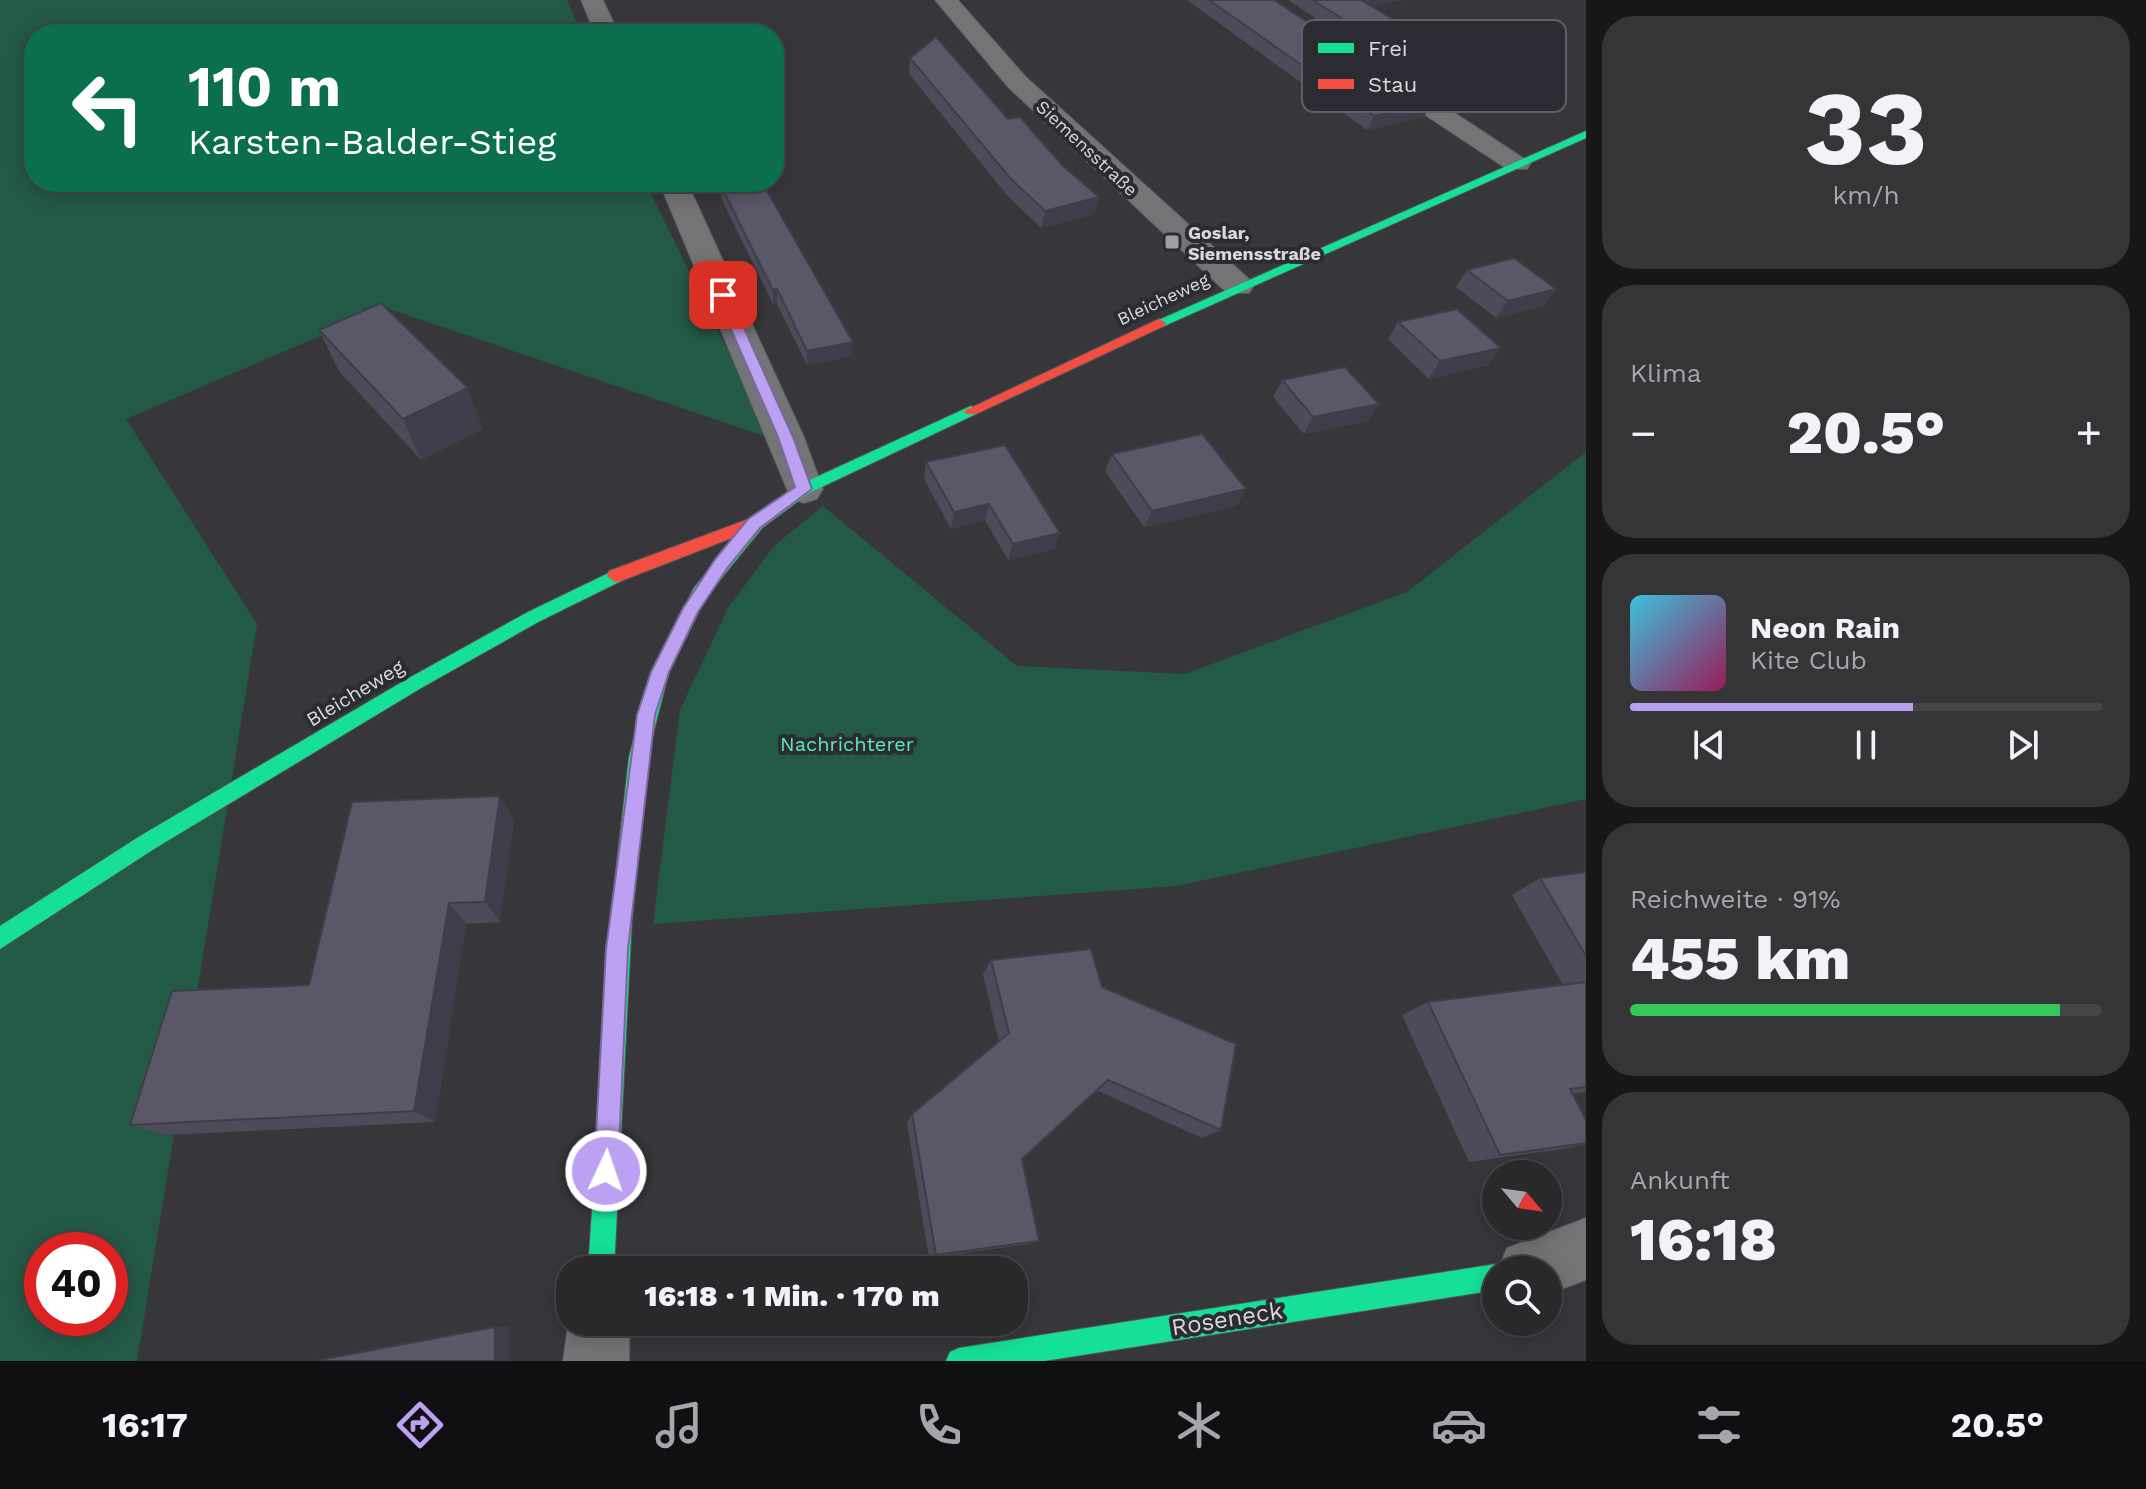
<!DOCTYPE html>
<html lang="de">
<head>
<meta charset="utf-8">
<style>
	:root { --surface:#29292c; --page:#353538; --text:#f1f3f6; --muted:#a5a6a9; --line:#454548; --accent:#bca0f2 }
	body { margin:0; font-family:"Work Sans",sans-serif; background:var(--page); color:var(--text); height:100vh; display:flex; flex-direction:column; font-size:30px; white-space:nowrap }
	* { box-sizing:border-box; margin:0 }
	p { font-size:26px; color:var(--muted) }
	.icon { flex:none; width:44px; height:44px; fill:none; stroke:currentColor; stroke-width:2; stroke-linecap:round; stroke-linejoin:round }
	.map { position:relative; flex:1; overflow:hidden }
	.sheet { display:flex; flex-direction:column; gap:16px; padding:16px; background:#171718; width:560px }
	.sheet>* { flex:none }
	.hud { position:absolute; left:24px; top:24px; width:760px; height:168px; border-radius:32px; box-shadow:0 4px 20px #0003,0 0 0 2px var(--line); background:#0b6e4f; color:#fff; overflow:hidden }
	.needle { width:52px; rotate:119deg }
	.tools { position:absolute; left:1482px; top:1160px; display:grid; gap:16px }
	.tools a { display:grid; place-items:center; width:80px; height:80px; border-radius:50%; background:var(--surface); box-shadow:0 4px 20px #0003,0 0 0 2px var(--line); font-size:40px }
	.speed { position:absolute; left:24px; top:1232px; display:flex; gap:16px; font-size:40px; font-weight:700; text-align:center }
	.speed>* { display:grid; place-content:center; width:104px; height:104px; border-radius:50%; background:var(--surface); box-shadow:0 4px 20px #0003,0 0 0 2px var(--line); line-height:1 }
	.speed .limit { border:12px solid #d22; background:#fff; color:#111 }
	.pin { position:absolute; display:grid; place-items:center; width:68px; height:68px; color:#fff; margin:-34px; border-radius:16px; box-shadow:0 4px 12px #0006 }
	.me { position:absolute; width:88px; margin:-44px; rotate:3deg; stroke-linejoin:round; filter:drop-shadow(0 0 6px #0008) }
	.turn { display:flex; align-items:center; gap:28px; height:168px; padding:0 32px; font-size:36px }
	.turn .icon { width:104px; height:104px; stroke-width:2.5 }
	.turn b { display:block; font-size:56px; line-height:68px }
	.big { font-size:60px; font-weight:800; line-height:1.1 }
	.sheet .tile { flex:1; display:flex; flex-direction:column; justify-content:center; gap:12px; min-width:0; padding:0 28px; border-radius:32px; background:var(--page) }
	.sheet .dial { align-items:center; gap:0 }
	.dial b { font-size:104px; line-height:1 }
	.song { display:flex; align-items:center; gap:24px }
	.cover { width:96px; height:96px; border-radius:12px; background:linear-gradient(135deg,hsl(190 70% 55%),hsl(330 70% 35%)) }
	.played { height:8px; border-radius:4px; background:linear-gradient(90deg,var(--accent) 60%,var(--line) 60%) }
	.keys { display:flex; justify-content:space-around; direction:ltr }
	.heat { display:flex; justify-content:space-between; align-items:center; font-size:44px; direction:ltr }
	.charge { height:12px; border-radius:6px; background:linear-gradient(90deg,#34c759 91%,var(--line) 0) }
	.trip { position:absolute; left:556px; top:1256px; width:472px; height:80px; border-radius:32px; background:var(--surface); box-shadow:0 4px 20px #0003,0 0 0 2px var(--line); font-weight:800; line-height:80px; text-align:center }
	.tab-bar { display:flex; height:128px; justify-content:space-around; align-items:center; background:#101012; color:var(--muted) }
	.tab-bar .icon { width:56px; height:56px }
	.tab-bar .selected { color:var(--accent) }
	.tab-bar b { font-size:36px; color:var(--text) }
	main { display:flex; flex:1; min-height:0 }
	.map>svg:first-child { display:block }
	.green { fill:#235a45; fill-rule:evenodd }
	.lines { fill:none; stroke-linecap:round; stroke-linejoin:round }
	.street-casing { stroke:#555557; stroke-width:2 }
	.fast-casing { stroke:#555557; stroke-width:2 }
	.jam-casing { stroke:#555557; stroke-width:2 }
	.street { fill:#727476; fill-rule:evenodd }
	.fast { fill:#16e098; fill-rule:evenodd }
	.jam { fill:#f24e42; fill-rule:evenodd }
	.wall { fill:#4d4b59 }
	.shaded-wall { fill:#3e3d49 }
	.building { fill:#595768; stroke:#3e3d49; stroke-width:2 }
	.route { fill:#bca0f2; stroke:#7a689d; stroke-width:2 }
	.poi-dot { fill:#a0a0a4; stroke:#2b2b33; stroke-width:3 }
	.labels { text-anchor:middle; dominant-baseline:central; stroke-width:8; stroke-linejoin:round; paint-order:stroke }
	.far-street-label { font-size:18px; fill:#d8d8dd; stroke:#2b2b33 }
	.far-poi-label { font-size:18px; font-weight:bold; fill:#d8d8dd; stroke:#2b2b33; text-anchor:start }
	.street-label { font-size:20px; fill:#d8d8dd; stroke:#2b2b33 }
	.park-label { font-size:20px; fill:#56efb6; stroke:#2b2b33 }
	.near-street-label { font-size:24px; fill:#d8d8dd; stroke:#2b2b33 }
	.key { fill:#2b2b33; stroke:#5f5f66; stroke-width:2 }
	.key-label { font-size:22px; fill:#d8d8dd }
</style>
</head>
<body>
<main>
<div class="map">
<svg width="1586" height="1361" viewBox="0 0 1586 1361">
	<rect width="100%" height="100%" fill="#37373b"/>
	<!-- green -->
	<path class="green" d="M0,0H567L582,34H34V182H645L771,438L386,308L126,419L257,624L137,1361H0ZM42,1250H110V1318H42Z
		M1586,452V799L1176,886L653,924L680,710L728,608L774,546L823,506L1017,666L1185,674L1407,592Z"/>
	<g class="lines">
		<defs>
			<path id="street" d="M581,0H603L619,34H595Z
				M935,0H958L1026,77L1249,279L1254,286L1249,293H1227L1008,87Z
				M1379,66L1388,69L1531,163L1527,169H1507L1370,79L1366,74Z
				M659,182H687L804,437L823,489L817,499L804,503L791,499Z
				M1586,1218V1280L1548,1294V1270H1498L1507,1248Z
				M570,1312V1322H630L629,1361H563Z"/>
			<path id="fast" d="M1586,131V138L1164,326L1159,327L1152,323Z
				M971,406L978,411L976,414L809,493L762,528L706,597L669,672L647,757L633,898L614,1270H588L613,898L629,757L651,672L694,588L750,520L799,485Z
				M615,570L623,576L621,581L540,621L421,688L154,849L0,949V926L140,836L409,678L528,612Z
				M1496,1264L1506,1270H1496V1290L1044,1361H946L950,1352L959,1348Z"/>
			<path id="jam" d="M1159,319L1166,323L1164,326L976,414H966L964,411Z
				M754,517L762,523L760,527L621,581L615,582L607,576L609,571Z"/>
		</defs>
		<!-- street casing -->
		<use href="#street" class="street-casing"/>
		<!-- fast casing -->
		<use href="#fast" class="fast-casing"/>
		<!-- jam casing -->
		<use href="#jam" class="jam-casing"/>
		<!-- street -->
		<use href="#street" class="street"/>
		<!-- fast -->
		<use href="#fast" class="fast"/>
		<!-- jam -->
		<use href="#jam" class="jam"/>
	</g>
	<!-- wall -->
	<path class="wall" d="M1187,0H1274L1431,103L1424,117L1367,130Z
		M1288,0H1402L1372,6L1505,86L1498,99L1455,109Z
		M910,58L1008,119L1062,165L1099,197L1094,214L1041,228L1007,195L909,74Z
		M720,184L852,356L807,365L777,304H773L721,198Z
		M1467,270L1556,289L1543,306L1496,318L1456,287Z
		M1398,322L1489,365L1429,379L1388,339Z
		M319,330L483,429L421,460L339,371Z
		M1282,380L1368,421L1304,434L1273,397Z
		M1112,454L1237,506L1144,527L1105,471Z
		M926,462L1060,533L1054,549L1008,560L985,520L951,529L924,479Z
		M514,820L500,922L466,924L435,1122L166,1135L130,1125L309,985Z
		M1586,872V1092L1572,1094L1586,1120V1144L1562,1149L1469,1162L1402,1015L1428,1002L1563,985L1512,895L1540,878Z
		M991,960L1102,987L1221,1130L1202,1138L1096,1090L1022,1159L1039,1241L1028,1244L929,1258L907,1123L912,1114L999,1042L983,974Z"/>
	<!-- shaded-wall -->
	<path class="shaded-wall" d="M1357,0H1402L1352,10Z
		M1505,86L1498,99L1455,109L1462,96Z
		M1431,103L1424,117L1367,130L1374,116Z
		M1099,197L1094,214L1041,228L1045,211Z
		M777,289V304H773V290Z
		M1556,289L1543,306L1496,318L1508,301Z
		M853,342L852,356L807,365V351Z
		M1501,348L1489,365L1429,379L1440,361Z
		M468,388L483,429L421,460L403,419Z
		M1379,404L1368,421L1304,434L1313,417Z
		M1246,489L1237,506L1144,527L1152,511Z
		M989,504L985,520L951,529L954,512Z
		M1060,533L1054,549L1008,560L1013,544Z
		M500,796L514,820L500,922L485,902Z
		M449,903L466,924L435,1122L414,1111Z
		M509,1326V1361H495V1327Z"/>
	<!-- building -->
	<path class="building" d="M1209,0H1274L1431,103L1374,116Z
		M1313,0H1361L1505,86L1462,96Z
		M936,37L1008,119L1020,117L1062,165L1099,197L1045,211L1010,178L910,58Z
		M734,182H762L853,342L807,351L777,289L773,290L720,184Z
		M1514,258L1556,289L1508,301L1467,270Z
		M381,303L468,388L403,419L319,330Z
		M1457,309L1501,348L1440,361L1398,322Z
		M1345,367L1379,404L1313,417L1282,380Z
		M1202,434L1246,489L1152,511L1112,454Z
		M1005,445L1060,533L1013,544L989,504L954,512L926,462Z
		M500,796L485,902L449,903L414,1111L130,1125L172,991L309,985L352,802Z
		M1586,872V956L1540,878Z
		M1091,949L1102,987L1236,1044L1221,1130L1108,1080L1022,1159L1039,1241L936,1255L912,1114L1009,1033L991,960Z
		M1586,982V1087L1570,1089L1586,1120V1143L1500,1155L1428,1002Z
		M495,1327V1361H319V1360Z"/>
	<!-- route -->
	<path class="route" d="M723,291L729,295L793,437L812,489L760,528L728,567L698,612L669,672L655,715L628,949L618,1171L614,1179L606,1183L597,1179L594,1171L606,949L637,715L651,672L683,608L716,558L748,519L795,487L778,437L716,295Z"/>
	<!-- markers -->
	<rect class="poi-dot" x="1164" y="234" width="16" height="16" rx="4"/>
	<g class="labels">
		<!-- far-street labels -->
		<g class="far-street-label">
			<text transform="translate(1087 148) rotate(43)">Siemensstraße</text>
			<text transform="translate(1163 299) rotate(-25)">Bleicheweg</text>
		</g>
		<!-- far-poi labels -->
		<g class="far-poi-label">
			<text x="1188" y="232">Goslar,<tspan x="1188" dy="21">Siemensstraße</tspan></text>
		</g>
		<!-- street labels -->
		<g class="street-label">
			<text transform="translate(355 693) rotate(-31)">Bleicheweg</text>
		</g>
		<!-- park labels -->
		<g class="park-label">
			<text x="847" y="744">Nachrichterer</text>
		</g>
		<!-- near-street labels -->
		<g class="near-street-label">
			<text transform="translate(1227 1319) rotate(-9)">Roseneck</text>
		</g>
	</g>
	<!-- legend -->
	<rect x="1302" y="20" width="264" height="92" rx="12" class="key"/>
	<rect x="1318" y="43" width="36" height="10" fill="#16e098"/>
	<rect x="1318" y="79" width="36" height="10" fill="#f24e42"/>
	<g class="key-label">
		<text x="1368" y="56">Frei</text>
		<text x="1368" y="92">Stau</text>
	</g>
</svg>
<div class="tools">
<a><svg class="needle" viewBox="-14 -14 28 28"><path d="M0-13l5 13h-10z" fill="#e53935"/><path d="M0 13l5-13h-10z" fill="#a5a6a9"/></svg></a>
<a><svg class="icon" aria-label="search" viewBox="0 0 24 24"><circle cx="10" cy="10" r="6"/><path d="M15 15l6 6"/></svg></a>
</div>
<div class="speed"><div class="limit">40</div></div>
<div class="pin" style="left:723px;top:295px;background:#d93025"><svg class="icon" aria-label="arrive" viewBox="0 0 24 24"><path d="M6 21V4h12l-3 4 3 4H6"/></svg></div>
<svg class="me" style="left:606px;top:1171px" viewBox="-20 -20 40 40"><circle r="17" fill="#bca0f2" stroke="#fff" stroke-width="3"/><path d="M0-11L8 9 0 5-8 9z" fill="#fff"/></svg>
<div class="trip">16:18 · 1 Min. · 170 m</div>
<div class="hud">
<div class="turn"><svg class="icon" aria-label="left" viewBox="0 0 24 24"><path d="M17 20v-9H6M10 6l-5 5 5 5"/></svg><div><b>110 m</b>Karsten-Balder-Stieg</div></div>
</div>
</div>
<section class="sheet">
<div class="tile dial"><b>33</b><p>km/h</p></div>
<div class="tile"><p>Klima</p>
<div class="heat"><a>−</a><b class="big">20.5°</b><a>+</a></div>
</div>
<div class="tile">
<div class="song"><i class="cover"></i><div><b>Neon Rain</b><p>Kite Club</p></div></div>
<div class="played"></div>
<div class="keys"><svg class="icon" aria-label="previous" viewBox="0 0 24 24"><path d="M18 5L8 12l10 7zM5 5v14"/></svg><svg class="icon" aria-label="pause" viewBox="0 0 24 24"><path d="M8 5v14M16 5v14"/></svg><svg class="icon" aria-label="next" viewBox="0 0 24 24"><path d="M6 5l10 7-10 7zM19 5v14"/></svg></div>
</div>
<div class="tile"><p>Reichweite · 91%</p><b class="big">455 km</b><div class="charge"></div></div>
<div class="tile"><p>Ankunft</p><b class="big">16:18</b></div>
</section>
</main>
<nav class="tab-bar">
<b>16:17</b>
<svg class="icon selected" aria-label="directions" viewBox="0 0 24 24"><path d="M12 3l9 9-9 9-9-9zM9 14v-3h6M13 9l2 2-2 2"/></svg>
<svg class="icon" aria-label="music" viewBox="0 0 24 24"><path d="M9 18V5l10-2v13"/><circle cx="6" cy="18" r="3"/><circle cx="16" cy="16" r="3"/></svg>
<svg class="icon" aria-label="phone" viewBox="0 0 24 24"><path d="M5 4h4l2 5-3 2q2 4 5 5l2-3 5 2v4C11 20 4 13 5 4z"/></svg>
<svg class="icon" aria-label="climate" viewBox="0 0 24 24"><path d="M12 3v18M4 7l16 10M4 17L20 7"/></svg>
<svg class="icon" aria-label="car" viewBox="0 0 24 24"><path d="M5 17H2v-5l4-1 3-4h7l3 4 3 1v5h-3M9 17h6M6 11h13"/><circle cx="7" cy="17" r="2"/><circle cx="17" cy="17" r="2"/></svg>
<svg class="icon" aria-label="filters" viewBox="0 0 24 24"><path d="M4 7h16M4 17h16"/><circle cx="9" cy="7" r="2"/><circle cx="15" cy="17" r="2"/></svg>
<b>20.5°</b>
</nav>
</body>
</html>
